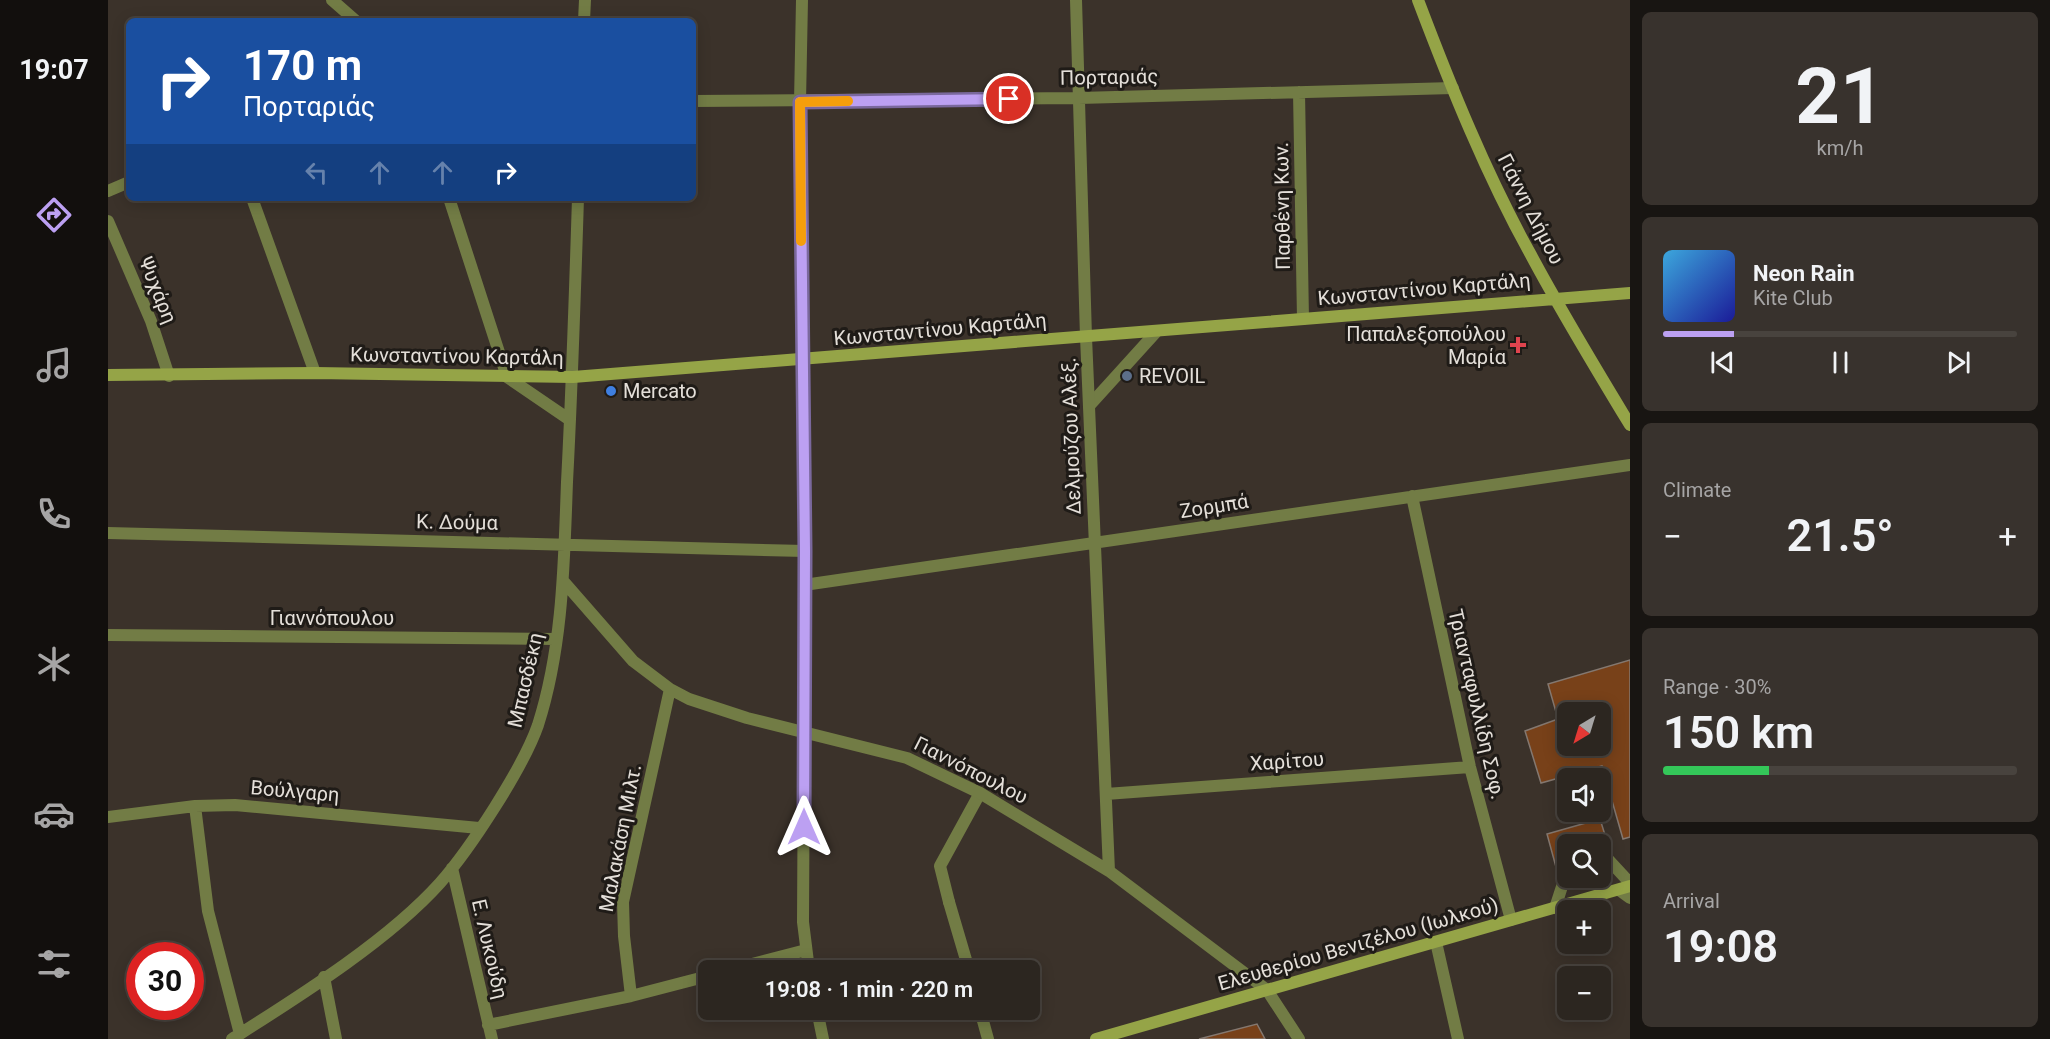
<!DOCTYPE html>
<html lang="en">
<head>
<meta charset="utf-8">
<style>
	:root { --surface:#2c2620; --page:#38322d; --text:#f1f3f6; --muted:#a6a5a5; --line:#48433e; --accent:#bca0f2 }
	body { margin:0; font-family:Roboto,sans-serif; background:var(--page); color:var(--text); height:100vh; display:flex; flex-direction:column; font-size:22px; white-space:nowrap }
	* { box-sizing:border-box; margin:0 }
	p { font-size:20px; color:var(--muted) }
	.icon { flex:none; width:33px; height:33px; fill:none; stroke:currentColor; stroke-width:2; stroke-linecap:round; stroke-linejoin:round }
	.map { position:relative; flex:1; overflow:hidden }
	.drawer { display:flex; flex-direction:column; gap:12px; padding:12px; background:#181512; width:420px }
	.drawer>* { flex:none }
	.top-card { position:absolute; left:18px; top:18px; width:570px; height:183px; border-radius:9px; box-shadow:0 3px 15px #0003,0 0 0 2px var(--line); background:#1a4fa0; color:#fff; overflow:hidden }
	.needle { width:39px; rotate:218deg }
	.controls { position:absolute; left:1449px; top:702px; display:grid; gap:12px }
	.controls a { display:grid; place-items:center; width:54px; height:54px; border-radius:9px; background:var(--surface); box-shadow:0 3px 15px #0003,0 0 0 2px var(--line); font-size:30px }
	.speed { position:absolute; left:18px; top:942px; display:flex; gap:12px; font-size:30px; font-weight:700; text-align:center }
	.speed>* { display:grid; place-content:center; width:78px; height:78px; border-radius:50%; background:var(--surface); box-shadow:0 3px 15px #0003,0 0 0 2px var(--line); line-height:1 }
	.speed .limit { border:9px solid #d22; background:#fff; color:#111 }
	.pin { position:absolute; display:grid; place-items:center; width:51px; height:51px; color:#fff; margin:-26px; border:3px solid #fff; border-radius:50%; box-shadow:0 2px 6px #0007 }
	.me { position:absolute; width:66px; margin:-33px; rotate:0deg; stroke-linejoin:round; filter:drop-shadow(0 0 4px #0008) }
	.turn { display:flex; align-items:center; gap:21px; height:126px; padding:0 18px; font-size:27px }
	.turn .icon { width:78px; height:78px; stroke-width:2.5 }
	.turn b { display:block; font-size:42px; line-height:51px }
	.lanes { display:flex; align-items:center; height:57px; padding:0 18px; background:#0003; justify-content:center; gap:30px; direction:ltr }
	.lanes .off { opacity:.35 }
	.big { font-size:45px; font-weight:600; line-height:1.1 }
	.drawer .tile { flex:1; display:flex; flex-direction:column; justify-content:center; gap:9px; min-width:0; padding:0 21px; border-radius:9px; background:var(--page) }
	.drawer .dial { align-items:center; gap:0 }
	.dial b { font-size:78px; line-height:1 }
	.song { display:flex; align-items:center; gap:18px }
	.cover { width:72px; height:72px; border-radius:9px; background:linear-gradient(135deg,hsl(200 70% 55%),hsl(240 70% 35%)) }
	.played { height:6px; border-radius:3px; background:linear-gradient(90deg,var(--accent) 20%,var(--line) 20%) }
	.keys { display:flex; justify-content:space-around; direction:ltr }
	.heat { display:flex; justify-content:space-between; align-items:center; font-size:33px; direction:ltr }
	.charge { height:9px; border-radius:4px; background:linear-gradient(90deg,#34c759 30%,var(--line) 0) }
	.trip { position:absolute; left:590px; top:960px; width:342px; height:60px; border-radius:9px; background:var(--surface); box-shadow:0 3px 15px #0003,0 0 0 2px var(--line); font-weight:600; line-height:60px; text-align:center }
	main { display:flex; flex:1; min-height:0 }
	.tab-bar { display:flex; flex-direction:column; width:108px; justify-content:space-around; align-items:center; background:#120f0d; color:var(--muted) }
	.tab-bar .icon { width:42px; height:42px }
	.tab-bar .on { color:var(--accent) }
	.tab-bar b { font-size:27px; color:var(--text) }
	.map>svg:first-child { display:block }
	.building { fill:#784119; stroke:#847870; stroke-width:1.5; fill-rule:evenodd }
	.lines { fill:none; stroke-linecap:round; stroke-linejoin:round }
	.lane { stroke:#727c45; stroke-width:12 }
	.street { stroke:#727c45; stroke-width:12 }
	.secondary { stroke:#95a447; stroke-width:12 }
	.route-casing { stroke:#7a689d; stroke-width:15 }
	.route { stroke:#bca0f2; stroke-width:10 }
	.slow { stroke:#f59e0b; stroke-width:10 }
	.health-dot { fill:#e0444e; stroke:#1f1b17; stroke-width:2 }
	.service-dot { fill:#5c6f8a; stroke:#1f1b17; stroke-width:2 }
	.shop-dot { fill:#3f7fe0; stroke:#1f1b17; stroke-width:2 }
	.labels { text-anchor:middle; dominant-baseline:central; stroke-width:6; stroke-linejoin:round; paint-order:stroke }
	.street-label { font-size:20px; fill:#e4dfd9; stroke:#1f1b17 }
	.poi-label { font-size:20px; fill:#e4dfd9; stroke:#1f1b17; text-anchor:start }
</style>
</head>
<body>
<main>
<nav class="tab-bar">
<b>19:07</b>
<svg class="icon on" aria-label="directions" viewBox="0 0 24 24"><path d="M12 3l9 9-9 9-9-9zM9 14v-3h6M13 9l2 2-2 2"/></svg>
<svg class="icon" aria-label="music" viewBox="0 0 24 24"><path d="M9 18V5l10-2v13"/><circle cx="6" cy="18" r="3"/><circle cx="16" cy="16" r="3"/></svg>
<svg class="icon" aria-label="phone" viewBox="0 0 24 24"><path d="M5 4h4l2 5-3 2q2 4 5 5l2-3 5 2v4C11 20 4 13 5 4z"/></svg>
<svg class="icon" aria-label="climate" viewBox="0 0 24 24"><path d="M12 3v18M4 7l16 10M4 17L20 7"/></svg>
<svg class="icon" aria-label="car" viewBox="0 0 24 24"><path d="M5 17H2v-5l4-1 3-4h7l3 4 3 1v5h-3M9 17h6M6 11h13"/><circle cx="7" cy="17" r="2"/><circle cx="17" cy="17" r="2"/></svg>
<svg class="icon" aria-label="filters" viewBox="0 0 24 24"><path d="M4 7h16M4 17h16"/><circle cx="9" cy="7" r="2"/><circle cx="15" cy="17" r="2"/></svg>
</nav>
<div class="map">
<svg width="1522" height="1039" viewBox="0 0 1522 1039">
	<rect width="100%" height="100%" fill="#3b322a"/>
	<!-- building -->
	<path class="building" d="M1522,660V837L1515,839L1494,766L1433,783L1417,731L1450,719L1440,684ZM1460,712H1492V746H1460Z
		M1492,819L1502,851L1492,854V844H1460V863L1448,867L1439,834Z
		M1149,1024L1157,1039H1091Z"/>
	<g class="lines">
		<!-- lane -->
		<path class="lane" d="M981,406L1049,331
			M1492,857L1497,856L1522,883
			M1511,890L1522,898
			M841,902L832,866L872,793
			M1447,908L1460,868"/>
		<!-- street -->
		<path class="street" d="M224,0L248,21
			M694,0L692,102L697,551L695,922L701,970
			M968,0L978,337L1001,871
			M476,21L477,0
			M1191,92L1195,319
			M585,101L971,98L1345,88
			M0,191L21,182
			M144,198L207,373
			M341,198L399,377L462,420
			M0,221L43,321L61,376
			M1304,496L1362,767L1403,920
			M0,533L697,551
			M456,582L525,661L562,689L581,699L639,718L799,758L872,793L1001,871L1159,990L1191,1039
			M696,585L1522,465
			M0,635L447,639
			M998,794L1362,767
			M87,806L100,911L132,1034
			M0,817L87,806L127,805L371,828
			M344,868L384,1039
			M841,902L861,970
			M1328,942L1350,1039
			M621,970L698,950
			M216,977L228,1039
			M523,996L516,936L515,902L562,689
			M709,1010L715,1039
			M872,1010L880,1039
			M380,1025L523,996L600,976
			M124,1039C190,997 280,941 332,883C362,849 415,768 430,725C455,647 456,563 459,482C464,388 467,293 470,198"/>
		<!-- secondary -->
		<path class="secondary" d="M1310,0C1343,87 1378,174 1423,255C1454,313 1488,369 1522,425
			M0,375L207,373L465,377L1522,293
			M988,1039L1522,886"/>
	</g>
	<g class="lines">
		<defs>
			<path id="route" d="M696,827L697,551L692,102L901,99"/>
		</defs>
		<!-- route casing -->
		<use href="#route" class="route-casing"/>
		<!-- route -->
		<use href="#route" class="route"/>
		<!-- slow -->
		<path class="slow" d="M693,241L692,102L740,101"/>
	</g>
	<!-- markers -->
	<path class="health-dot" d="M1407 336h6v6h6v6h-6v6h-6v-6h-6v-6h6z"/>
	<circle class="service-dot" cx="1019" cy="376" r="6"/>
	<circle class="shop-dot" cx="503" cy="391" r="6"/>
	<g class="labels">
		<!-- street labels -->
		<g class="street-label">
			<text transform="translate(1001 77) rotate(-1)">Πορταριάς</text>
			<text transform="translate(1174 206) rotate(-91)">Παρθένη Κων.</text>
			<text transform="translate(1423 209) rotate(63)">Γιάννη Δήμου</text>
			<text transform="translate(1316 289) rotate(-5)">Κωνσταντίνου Καρτάλη</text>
			<text transform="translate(50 290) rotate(68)">Ψυχάρη</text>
			<text transform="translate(832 329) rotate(-5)">Κωνσταντίνου Καρτάλη</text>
			<text transform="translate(349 356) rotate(1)">Κωνσταντίνου Καρτάλη</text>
			<text transform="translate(963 436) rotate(-92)">Δελμούζου Αλέξ.</text>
			<text transform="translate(1106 506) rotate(-9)">Ζορμπά</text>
			<text transform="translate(349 522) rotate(1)">Κ. Δούμα</text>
			<text x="224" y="618">Γιαννόπουλου</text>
			<text transform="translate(417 680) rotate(-77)">Μπασδέκη</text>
			<text transform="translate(1369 704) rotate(77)">Τριανταφυλλίδη Σοφ.</text>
			<text transform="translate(1179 761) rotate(-4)">Χαρίτου</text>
			<text transform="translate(863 770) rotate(27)">Γιαννόπουλου</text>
			<text transform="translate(187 791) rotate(5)">Βούλγαρη</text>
			<text transform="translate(512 838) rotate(-79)">Μαλακάση Μιλτ.</text>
			<text transform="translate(1250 944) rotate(-16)">Ελευθερίου Βενιζέλου (Ιωλκού)</text>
			<text transform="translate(382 949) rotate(77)">Ε. Λυκούδη</text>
		</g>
		<!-- poi labels -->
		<g class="poi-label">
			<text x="1398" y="334" text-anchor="end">Παπαλεξοπούλου<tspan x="1398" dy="23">Μαρία</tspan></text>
			<text x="1031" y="376">REVOIL</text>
			<text x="515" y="391">Mercato</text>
		</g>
	</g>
</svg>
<div class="controls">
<a><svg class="needle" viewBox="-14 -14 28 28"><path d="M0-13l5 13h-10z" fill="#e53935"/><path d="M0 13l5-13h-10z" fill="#a6a5a5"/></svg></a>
<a><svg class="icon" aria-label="sound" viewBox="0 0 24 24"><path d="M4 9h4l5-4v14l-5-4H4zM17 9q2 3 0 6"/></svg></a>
<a><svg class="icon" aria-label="search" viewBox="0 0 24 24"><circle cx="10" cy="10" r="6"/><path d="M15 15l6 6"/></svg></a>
<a>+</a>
<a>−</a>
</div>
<div class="speed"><div class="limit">30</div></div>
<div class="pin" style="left:901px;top:99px;background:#d93025"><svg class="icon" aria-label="arrive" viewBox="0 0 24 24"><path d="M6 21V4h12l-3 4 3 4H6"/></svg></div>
<svg class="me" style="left:696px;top:827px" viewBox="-20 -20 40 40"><path d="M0-17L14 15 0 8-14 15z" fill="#bca0f2" stroke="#fff" stroke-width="4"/></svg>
<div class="trip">19:08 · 1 min · 220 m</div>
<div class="top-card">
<div class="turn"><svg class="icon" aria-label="right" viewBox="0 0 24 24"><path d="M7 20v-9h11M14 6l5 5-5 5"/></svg><div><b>170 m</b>Πορταριάς</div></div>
<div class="lanes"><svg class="icon off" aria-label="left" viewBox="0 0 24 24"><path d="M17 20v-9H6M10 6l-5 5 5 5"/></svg><svg class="icon off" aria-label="ahead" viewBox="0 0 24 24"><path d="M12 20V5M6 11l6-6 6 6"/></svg><svg class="icon off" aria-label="ahead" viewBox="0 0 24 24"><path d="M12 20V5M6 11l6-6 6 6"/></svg><svg class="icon" aria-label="right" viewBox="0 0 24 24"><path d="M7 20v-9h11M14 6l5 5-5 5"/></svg></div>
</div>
</div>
<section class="drawer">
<div class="tile dial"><b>21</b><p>km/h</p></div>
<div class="tile">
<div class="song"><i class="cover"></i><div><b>Neon Rain</b><p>Kite Club</p></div></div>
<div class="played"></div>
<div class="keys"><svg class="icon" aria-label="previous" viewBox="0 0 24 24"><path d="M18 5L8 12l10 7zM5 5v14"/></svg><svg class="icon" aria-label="pause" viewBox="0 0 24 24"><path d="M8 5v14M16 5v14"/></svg><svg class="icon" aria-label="next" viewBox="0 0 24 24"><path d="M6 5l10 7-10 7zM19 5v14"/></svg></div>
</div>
<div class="tile"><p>Climate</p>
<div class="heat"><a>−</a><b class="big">21.5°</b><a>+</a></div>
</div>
<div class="tile"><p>Range · 30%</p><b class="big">150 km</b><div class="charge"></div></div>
<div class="tile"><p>Arrival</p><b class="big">19:08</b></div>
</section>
</main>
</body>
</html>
